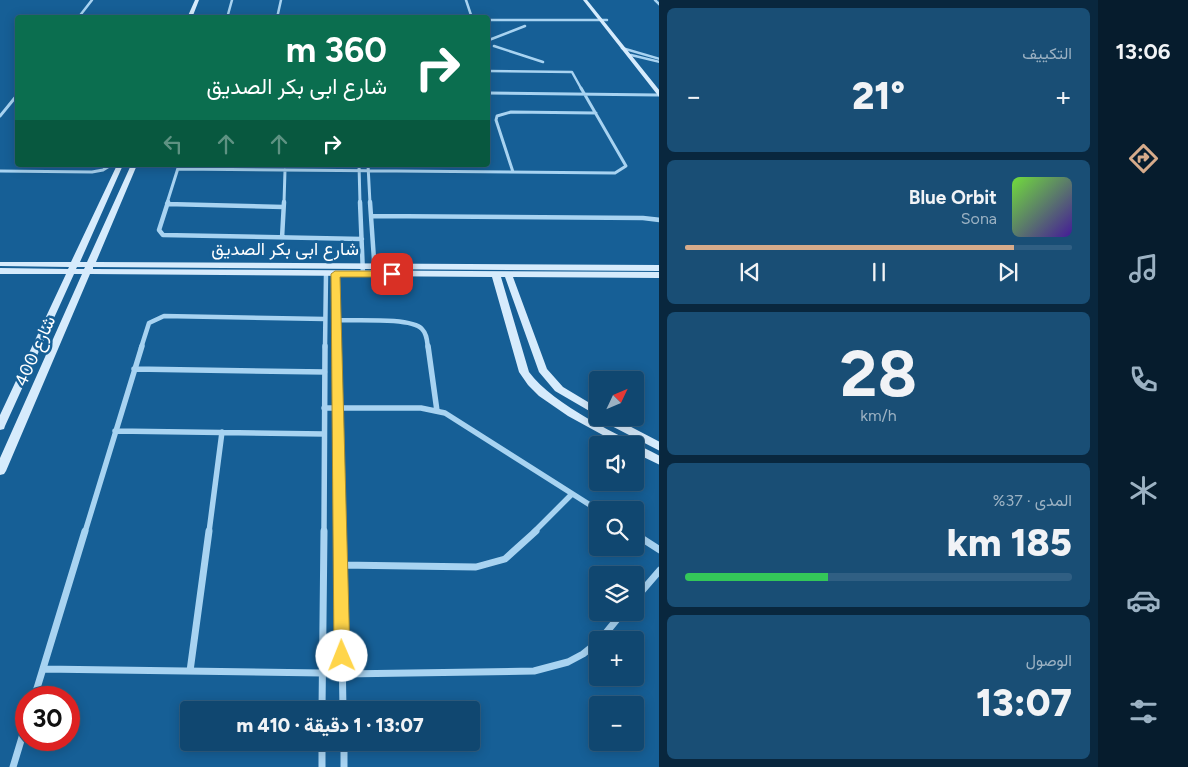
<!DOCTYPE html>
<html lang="ar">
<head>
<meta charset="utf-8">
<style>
	:root { --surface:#104770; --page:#194e75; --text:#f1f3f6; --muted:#9cb2c3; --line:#305f83; --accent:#d6ab8b }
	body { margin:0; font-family:Figtree,Vazirmatn,sans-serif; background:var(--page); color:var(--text); direction:rtl; height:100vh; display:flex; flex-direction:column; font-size:19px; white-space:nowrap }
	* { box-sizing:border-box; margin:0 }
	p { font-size:16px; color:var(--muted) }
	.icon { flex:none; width:28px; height:28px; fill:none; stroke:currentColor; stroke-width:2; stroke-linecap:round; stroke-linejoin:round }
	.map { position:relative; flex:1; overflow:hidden; direction:ltr }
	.panel { display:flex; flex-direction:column; gap:8px; padding:8px; background:#09273e; width:439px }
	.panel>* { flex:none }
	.guide { position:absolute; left:15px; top:15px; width:475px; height:152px; border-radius:5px; box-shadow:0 2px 12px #0003,0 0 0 1px var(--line); direction:rtl; background:#0b6e4f; color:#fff; overflow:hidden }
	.needle { width:32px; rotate:46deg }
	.tools { position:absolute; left:589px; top:371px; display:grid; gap:10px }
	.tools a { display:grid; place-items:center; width:55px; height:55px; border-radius:5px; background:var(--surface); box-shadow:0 2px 12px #0003,0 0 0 1px var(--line); font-size:25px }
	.speed { position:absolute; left:15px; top:686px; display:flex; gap:10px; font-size:25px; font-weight:700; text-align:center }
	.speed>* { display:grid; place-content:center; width:65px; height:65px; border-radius:50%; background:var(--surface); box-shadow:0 2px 12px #0003,0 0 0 1px var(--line); line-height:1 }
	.speed .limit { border:8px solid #d22; background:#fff; color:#111 }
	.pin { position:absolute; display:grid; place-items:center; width:42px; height:42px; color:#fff; margin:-21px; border-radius:10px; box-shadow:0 2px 8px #0006 }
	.me { position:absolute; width:55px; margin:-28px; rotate:359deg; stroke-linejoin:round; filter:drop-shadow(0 0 4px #0008) }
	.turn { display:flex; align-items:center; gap:18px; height:105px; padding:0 20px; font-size:22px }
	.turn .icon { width:65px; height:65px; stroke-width:2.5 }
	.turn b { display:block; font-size:35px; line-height:42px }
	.lanes { display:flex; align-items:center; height:48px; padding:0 20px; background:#0003; justify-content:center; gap:25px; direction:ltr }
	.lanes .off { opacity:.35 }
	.big { font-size:38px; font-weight:800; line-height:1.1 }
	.panel .card { flex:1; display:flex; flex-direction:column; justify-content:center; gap:8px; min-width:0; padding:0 18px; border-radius:8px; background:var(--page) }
	.panel .dial { align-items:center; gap:0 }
	.dial b { font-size:65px; line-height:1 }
	.song { display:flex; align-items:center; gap:15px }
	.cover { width:60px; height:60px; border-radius:8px; background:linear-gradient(135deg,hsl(100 70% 55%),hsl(260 70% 35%)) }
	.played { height:5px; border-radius:2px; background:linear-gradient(90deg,var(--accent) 85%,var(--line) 85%) }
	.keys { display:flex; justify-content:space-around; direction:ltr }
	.heat { display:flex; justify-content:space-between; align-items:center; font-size:28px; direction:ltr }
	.charge { height:8px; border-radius:4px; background:linear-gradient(90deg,#34c759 37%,var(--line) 0) }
	.trip { position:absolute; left:180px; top:701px; width:300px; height:50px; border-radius:5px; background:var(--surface); box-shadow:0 2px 12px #0003,0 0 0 1px var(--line); font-weight:800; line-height:50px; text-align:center; direction:rtl }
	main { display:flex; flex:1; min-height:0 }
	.menu { display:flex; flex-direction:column; width:90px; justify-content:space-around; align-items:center; background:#061c2d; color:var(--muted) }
	.menu .icon { width:35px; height:35px }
	.menu .selected { color:var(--accent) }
	.menu b { font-size:22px; color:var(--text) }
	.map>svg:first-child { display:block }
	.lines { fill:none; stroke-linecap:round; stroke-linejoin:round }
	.street-far4 { stroke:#a8d3f1; stroke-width:2.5 }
	.street-far3 { stroke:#a8d3f1; stroke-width:3 }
	.street-far2 { stroke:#a8d3f1; stroke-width:4.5 }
	.street-far1 { stroke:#a8d3f1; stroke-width:5.5 }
	.street { stroke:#a8d3f1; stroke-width:7 }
	.secondary { fill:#d6ebfc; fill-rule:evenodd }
	.route { fill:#ffd54a; stroke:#a68a30 }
	.labels { text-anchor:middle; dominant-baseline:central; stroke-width:5; stroke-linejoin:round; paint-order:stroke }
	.street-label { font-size:18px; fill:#fff; stroke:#165f96 }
</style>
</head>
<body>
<main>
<nav class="menu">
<b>13:06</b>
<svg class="icon selected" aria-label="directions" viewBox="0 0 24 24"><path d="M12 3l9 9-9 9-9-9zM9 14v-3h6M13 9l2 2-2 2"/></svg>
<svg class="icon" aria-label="music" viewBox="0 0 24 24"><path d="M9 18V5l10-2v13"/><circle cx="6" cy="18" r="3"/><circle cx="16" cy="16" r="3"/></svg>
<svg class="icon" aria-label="phone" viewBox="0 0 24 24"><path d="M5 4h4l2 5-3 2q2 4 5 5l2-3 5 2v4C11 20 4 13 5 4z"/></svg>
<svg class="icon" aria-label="climate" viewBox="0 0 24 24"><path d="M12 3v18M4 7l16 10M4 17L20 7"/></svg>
<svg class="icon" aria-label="car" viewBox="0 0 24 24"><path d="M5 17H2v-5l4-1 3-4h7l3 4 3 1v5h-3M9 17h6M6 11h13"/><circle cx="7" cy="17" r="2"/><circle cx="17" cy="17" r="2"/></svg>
<svg class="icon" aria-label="filters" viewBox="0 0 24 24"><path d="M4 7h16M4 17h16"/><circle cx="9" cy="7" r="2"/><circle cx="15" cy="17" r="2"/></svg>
</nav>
<section class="panel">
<div class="card"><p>التكييف</p>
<div class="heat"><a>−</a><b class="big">21°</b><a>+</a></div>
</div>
<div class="card">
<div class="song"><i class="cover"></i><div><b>Blue Orbit</b><p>Sona</p></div></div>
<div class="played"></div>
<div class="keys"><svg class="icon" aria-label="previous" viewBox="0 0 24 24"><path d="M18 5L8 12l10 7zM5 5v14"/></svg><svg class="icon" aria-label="pause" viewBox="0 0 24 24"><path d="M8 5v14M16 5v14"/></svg><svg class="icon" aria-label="next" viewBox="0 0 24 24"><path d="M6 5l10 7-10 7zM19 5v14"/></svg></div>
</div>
<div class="card dial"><b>28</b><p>km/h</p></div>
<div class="card"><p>المدى · 37%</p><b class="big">185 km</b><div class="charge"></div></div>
<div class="card"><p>الوصول</p><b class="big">13:07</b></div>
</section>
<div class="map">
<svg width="660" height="767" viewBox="0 0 660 767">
	<rect width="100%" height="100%" fill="#165f96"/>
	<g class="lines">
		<!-- street-far4 -->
		<path class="street-far4" d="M466,0L472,18
			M655,0L660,5
			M78,18L92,0
			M227,18L232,0
			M277,18L281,0
			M364,18H428
			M488,20H607
			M489,40L525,26
			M494,46L543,62
			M622,48L660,59
			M631,55L660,62
			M488,71L572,72L582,90"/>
		<!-- street-far3 -->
		<path class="street-far3" d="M488,93L658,95
			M0,116L18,94
			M359,165L360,203
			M368,165L370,203
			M178,169L615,173L626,166L581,88
			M0,171L92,172L103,170L111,165
			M513,172L496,120L497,116L511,112L596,113
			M167,203L179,165
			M284,203L285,170"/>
		<!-- street-far2 -->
		<path class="street-far2" d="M168,202L159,230L163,235L362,239
			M360,202L363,274
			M370,202L375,274
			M167,204L283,207
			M372,216L643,218L660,220
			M282,238L284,202
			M335,274L336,348
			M336,320C354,321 411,317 422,329C427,334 427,341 428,348
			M141,348L149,323L164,316L325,319
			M325,348L326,274"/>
		<!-- street-far1 -->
		<path class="street-far1" d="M336,346L340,532
			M428,346L437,411
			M134,369L325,372
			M324,408H421L445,413L598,510
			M115,431L324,434
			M85,532L142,346
			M209,532L222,432
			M324,532L325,346
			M534,532L572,494"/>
		<!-- street -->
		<path class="street" d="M340,531L343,710
			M635,534L660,550
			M341,565L476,567L505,559L536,531
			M635,599L660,570
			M600,640L623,612
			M43,669L322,673
			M190,671L209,531
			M343,674L534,671L568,662L583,654L598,642
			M34,698L85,531
			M322,710L324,531
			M322,742V767
			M344,742V767
			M13,767L26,724"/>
		<!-- secondary -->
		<path class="secondary" d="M195,0H199L192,18H187Z
			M583,0H587L660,91V98Z
			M117,165H123L80,262H87L131,165H137L96,262L660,265V271L93,267V269L660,272V278L513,277L547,369L563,387L598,408V416L555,391L539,372L505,277H501L529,372C554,406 621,436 660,456V465L635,453V445H621L568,416L539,396L528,385L519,372L492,277L90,274L6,471L4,474L0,475V458L82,274H74L5,426L4,429L0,430V415L66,274H0V268L68,269L69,267L0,266V262H71ZM77,267H85L84,269H76Z
			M601,418H614L660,442V451L602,421Z"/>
	</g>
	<!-- route -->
	<path class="route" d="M335,271H392L397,274L392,277H340L350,656L348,661L342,663L337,661L334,656L331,274Z"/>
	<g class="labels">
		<!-- street labels -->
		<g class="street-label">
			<text x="285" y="249">شارع ابى بكر الصديق</text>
			<text transform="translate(35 351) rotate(-66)">شارع 400</text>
		</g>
	</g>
</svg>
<div class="tools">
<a><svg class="needle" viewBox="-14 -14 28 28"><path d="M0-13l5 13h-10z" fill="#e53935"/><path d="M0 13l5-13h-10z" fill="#9cb2c3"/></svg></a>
<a><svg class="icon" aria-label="sound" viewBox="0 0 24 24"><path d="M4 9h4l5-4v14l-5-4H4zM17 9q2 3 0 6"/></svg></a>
<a><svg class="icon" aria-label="search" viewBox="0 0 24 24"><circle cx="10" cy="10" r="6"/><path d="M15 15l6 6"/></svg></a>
<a><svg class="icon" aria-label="layers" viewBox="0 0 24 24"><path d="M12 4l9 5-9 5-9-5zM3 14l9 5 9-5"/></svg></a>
<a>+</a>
<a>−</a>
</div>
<div class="speed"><div class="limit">30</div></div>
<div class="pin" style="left:392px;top:274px;background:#d93025"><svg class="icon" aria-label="arrive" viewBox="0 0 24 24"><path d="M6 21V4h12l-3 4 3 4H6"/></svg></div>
<svg class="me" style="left:342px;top:656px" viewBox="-20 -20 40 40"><circle r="19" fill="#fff"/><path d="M0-13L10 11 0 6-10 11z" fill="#ffd54a"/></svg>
<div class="trip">13:07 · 1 دقيقة · 410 m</div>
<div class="guide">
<div class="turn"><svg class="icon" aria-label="right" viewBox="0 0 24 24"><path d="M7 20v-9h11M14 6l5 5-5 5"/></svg><div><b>360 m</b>شارع ابى بكر الصديق</div></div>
<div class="lanes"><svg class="icon off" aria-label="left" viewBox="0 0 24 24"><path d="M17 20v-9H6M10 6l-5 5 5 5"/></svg><svg class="icon off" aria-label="ahead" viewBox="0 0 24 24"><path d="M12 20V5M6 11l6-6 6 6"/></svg><svg class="icon off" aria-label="ahead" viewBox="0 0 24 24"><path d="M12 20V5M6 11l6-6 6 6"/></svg><svg class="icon" aria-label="right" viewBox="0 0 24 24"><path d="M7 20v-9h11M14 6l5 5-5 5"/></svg></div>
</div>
</div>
</main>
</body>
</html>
